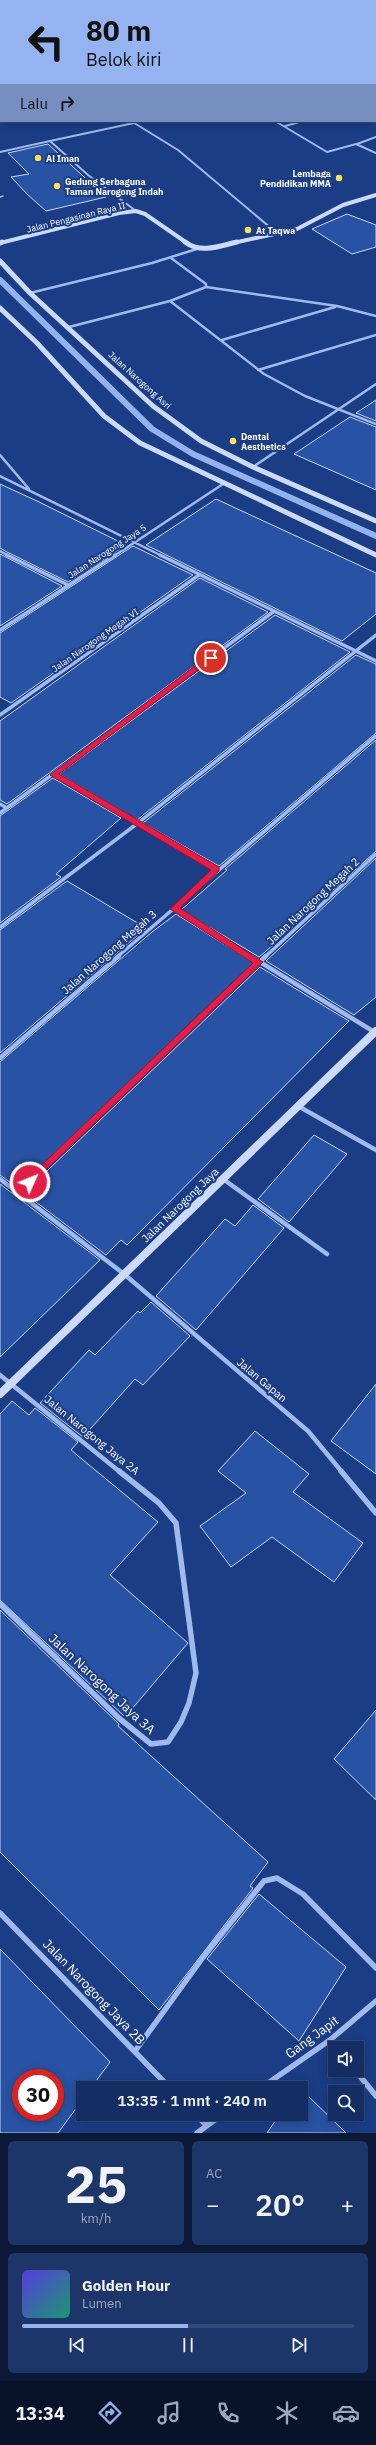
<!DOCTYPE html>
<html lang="id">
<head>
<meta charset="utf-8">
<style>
	:root { --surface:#142e64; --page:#1d366a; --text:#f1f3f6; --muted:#9da8bf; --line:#334a78; --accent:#95b2f1 }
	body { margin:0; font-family:"IBM Plex Sans",sans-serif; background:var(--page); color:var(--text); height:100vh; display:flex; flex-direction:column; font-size:15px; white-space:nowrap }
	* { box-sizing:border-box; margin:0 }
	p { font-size:13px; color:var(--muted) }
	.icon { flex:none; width:22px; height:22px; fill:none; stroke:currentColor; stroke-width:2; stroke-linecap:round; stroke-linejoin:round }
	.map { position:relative; height:2133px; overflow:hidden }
	.sheet { display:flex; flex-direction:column; gap:8px; padding:8px; background:#0b1937; flex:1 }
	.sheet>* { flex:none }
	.hud { position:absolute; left:0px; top:0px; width:376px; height:122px; box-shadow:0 2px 10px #0003,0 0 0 1px var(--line); background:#95b2f1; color:#111; overflow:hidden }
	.buttons { position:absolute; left:328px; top:2041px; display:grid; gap:8px }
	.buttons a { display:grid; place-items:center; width:36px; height:36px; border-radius:0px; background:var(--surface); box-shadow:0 2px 10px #0003,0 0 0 1px var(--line); font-size:20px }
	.speed { position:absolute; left:12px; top:2069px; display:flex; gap:8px; font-size:20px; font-weight:700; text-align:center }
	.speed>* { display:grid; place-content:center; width:52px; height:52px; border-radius:50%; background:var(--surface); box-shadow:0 2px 10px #0003,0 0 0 1px var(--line); line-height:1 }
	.speed .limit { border:6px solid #d22; background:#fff; color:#111 }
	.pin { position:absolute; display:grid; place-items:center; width:34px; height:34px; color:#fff; margin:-17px; border:2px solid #fff; border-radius:50%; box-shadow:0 1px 4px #0007 }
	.me { position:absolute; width:44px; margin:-22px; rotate:46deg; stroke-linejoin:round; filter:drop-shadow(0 0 3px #0008) }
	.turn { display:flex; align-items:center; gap:14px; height:84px; padding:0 20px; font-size:18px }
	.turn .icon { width:52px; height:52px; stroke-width:2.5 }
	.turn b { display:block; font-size:28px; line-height:34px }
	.then { display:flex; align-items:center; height:38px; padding:0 20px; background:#0003; gap:8px; font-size:15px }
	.big { font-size:30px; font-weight:600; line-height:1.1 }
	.sheet .widget { flex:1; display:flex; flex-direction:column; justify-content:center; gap:6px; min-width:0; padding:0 14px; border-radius:6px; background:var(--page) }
	.sheet .dial { align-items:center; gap:0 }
	.dial b { font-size:52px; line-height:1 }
	.song { display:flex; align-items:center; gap:12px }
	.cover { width:48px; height:48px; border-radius:6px; background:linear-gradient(135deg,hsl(250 70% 55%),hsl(160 70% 35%)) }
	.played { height:4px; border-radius:2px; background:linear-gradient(90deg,var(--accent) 50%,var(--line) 50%) }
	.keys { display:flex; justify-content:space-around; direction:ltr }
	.heat { display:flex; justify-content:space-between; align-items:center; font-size:22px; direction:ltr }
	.sheet .tiles { flex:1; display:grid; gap:8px; grid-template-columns:1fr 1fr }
	.widget:last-child { grid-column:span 2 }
	.trip { position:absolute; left:76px; top:2081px; width:232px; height:40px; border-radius:0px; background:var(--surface); box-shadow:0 2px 10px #0003,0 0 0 1px var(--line); font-weight:600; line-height:40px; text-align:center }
	.menu { display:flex; height:64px; justify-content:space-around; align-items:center; background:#081228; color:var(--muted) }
	.menu .icon { width:28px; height:28px }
	.menu .current { color:var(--accent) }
	.menu b { font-size:18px; color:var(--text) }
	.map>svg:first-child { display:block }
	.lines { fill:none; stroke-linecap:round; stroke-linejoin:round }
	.stream { stroke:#93b3ee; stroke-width:6 }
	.building { fill:#2852a3; stroke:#c5d7f9; fill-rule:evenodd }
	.lane { stroke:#a0baec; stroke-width:1.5 }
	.street-far4 { stroke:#a0baec; stroke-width:2 }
	.street-far3 { stroke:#a0baec; stroke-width:2.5 }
	.street-far2 { stroke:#a0baec; stroke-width:3.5 }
	.street-far1 { stroke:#a0baec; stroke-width:4.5 }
	.street { stroke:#a0baec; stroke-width:5.5 }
	.secondary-far2 { stroke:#ccdaf9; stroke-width:4 }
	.secondary-far1 { stroke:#ccdaf9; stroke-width:5 }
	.secondary { stroke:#ccdaf9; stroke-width:8 }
	.route { fill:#e11d48; stroke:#92132f }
	.poi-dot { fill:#fee15b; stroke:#1a3d85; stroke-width:1.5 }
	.labels { text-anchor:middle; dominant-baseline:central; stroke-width:4; stroke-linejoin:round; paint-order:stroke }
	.far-poi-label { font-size:9px; font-weight:bold; fill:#fff; stroke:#1a3d85; text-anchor:start }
	.far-street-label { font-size:9px; fill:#fff; stroke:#1a3d85 }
	.street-label { font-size:11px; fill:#fff; stroke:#1a3d85 }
	.near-street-label { font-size:13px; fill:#fff; stroke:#1a3d85 }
</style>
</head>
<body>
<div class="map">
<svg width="376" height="2133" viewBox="0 0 376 2133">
	<rect width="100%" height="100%" fill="#1a3d85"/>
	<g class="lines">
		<!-- stream -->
		<path class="stream" d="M0,280L152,429L193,454L376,536"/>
	</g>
	<!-- building -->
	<path class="building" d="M48,144L106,197L46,211L28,195L11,177L29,174L8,153Z
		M347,214L376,225V247L352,254L312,229Z
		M376,400V421L356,413Z
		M350,417L376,427V490L294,454Z
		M0,484L37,501L126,545L68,582L7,552L0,548Z
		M216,499L376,573V614L342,641L146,545Z
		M133,546L193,575L11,703L0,697V633Z
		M0,554L62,586L0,626Z
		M200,578L268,612L7,804L0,800V721Z
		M275,615L350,652L137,820L59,774Z
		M356,655L376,664V733L219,866L143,823Z
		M376,740V851L265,952L259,957L181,910L227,870L225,869Z
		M53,778L121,818L56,874L61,877L0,923V816Z
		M376,858V997L354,1015L266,961Z
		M67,881L146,928L0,1053V930Z
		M176,914L254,963L18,1188L0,1175V1062L152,932Z
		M260,967L349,1021L127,1245L121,1240L106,1255L24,1193Z
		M314,1135L347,1154L289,1222L258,1199Z
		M0,1184L100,1260L0,1357Z
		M253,1205L284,1228L196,1330L156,1296L225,1219L235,1226Z
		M151,1302L190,1336L143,1385L135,1379L83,1437L40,1403L89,1350L95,1355L138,1311L140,1313Z
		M376,1384V1474L331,1441Z
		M12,1401L29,1415L35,1408L78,1442L71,1450L158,1522L110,1575L188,1643L125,1717L0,1600V1414Z
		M255,1431L309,1474L293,1492L363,1543L334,1582L272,1537L231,1567L200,1526L246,1493L218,1471Z
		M0,1610L119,1724L118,1726L268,1862L250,1886L253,1888L159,2010L0,1852Z
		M376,1710V1800L334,1759Z
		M259,1894L346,1967L299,2041L207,1959Z
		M0,1949L110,2062L91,2088H83V2099L58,2133H0ZM21,2078H55V2112H21Z
		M301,2089L346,2133H267L280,2114H301Z"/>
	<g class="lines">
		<!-- lane -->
		<path class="lane" d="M0,197L3,196"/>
		<!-- street-far4 -->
		<path class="street-far4" d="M172,1L174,0
			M335,1L339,0
			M131,121L178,150L278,234
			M275,121L327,152L356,144L376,153
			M285,126L303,121
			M50,141L134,123
			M357,144L376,137
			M0,152L50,141L88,175L136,211"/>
		<!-- street-far3 -->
		<path class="street-far3" d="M206,287L337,306L376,316
			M30,293L152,263L200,248
			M170,301L206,287V284L171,258
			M69,327L170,301L264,374L305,396L376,424
			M222,340L335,307
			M258,370L376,335
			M0,455L29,489
			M253,467L376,384
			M0,476L162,556
			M0,551L9,556
			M114,556L223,484"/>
		<!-- street-far2 -->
		<path class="street-far2" d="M7,555L68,585
			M160,555L376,661
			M0,630L115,555
			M0,715L199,575
			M54,775L216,869
			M0,804L7,808
			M0,813L273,612
			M174,909L251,957
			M0,927L138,823L376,635
			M117,957L376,736
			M265,957L376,854"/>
		<!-- street-far1 -->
		<path class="street-far1" d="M250,956L376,1033
			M0,1058L119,956
			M298,1106L376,1150
			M0,1179L124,1274L308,1431L342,1472
			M223,1179L327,1254
			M19,1192L266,956
			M0,1375L120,1472"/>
		<!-- street -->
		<path class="street" d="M341,1471L376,1513
			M0,1604L120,1719L151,1744L168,1742L181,1722L189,1703L196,1673L176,1523L159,1503L119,1471
			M0,1913L170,2088
			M330,2040L337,2048
			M135,2051L204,1956L264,1881L277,1878L303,1894L376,1968
			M355,2070L376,2096
			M261,2088L330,2040L376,2001
			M195,2114L206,2125
			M197,2133L223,2114"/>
		<!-- secondary-far2 -->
		<path class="secondary-far2" d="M0,243L119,213L136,211L145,214L187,243
			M233,243L297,229L343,205L376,195"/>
		<!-- secondary-far1 -->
		<path class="secondary-far1" d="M185,242C201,254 220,246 237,242
			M0,243L2,242
			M0,261L30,293L153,406L201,441L253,467L376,521
			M0,308L37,343L104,416L140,443L376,555"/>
		<!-- secondary -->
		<path class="secondary" d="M0,1394L376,1031"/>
	</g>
	<!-- route -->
	<path class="route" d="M208,656L214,658L59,774L219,867V871L180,908L263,962L30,1185L27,1184V1179L253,963L170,909L211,870L50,775Z"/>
	<!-- markers -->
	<g class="poi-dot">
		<circle cx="38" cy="158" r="4"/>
		<circle cx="339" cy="178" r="4"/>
		<circle cx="57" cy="186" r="4"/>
		<circle cx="248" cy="230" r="4"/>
		<circle cx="233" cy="441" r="4"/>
	</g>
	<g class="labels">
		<!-- far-poi labels -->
		<g class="far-poi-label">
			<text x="46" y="158">Al Iman</text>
			<text x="331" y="173" text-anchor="end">Lembaga<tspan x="331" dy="10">Pendidikan MMA</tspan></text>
			<text x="65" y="181">Gedung Serbaguna<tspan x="65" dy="10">Taman Narogong Indah</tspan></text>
			<text x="256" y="230">At Taqwa</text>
			<text x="241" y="436">Dental<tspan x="241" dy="10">Aesthetics</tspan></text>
		</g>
		<!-- far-street labels -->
		<g class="far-street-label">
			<text transform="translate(76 217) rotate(-14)">Jalan Pengasinan Raya II</text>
			<text transform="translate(140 380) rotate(42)">Jalan Narogong Asri</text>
			<text transform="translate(107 551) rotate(-33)">Jalan Narogong Jaya 5</text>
			<text transform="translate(95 640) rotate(-35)">Jalan Narogong Megah VI</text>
		</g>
		<!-- street labels -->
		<g class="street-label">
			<text transform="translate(313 901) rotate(-43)">Jalan Narogong Megah 2</text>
			<text transform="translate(109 952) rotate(-41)">Jalan Narogong Megah 3</text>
			<text transform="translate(180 1205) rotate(-44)">Jalan Narogong Jaya</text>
			<text transform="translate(262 1380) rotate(40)">Jalan Gapan</text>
			<text transform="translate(92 1435) rotate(39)">Jalan Narogong Jaya 2A</text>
		</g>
		<!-- near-street labels -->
		<g class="near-street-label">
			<text transform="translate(102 1684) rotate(43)">Jalan Narogong Jaya 3A</text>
			<text transform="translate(94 1992) rotate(46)">Jalan Narogong Jaya 2B</text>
			<text transform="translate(312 2037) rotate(-36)">Gang Japit</text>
		</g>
	</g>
</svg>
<div class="buttons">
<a><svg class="icon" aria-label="sound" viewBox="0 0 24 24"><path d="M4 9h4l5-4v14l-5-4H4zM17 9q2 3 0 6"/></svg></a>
<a><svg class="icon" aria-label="search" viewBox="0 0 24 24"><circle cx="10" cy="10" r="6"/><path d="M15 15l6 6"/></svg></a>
</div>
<div class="speed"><div class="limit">30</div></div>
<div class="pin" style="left:211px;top:658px;background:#d93025"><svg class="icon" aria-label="arrive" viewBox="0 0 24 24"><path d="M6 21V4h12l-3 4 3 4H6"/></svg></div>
<svg class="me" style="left:30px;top:1182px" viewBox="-20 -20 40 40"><circle r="17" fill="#e11d48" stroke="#fff" stroke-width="3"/><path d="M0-11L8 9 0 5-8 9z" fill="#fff"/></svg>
<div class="trip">13:35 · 1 mnt · 240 m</div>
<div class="hud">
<div class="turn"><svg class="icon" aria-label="left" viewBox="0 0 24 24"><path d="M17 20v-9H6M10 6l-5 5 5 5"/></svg><div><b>80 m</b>Belok kiri</div></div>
<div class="then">Lalu<svg class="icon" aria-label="right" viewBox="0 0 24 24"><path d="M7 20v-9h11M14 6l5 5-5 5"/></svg></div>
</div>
</div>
<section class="sheet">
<div class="tiles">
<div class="widget dial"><b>25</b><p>km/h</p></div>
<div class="widget"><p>AC</p>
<div class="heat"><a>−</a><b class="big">20°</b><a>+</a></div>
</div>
<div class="widget">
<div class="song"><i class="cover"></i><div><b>Golden Hour</b><p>Lumen</p></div></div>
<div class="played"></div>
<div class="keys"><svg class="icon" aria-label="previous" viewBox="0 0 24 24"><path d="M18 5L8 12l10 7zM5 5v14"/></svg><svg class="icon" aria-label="pause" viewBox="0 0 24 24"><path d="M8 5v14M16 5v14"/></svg><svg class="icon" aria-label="next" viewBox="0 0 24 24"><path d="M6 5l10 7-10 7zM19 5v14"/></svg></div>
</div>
</div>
</section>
<nav class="menu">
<b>13:34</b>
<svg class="icon current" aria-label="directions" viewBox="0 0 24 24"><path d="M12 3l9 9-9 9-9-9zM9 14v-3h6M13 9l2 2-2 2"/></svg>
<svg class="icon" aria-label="music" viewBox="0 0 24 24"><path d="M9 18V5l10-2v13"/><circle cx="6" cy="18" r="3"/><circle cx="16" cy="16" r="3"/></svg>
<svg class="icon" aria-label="phone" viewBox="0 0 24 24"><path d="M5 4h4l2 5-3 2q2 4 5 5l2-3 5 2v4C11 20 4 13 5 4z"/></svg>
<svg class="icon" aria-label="climate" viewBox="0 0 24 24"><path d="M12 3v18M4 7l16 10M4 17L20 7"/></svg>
<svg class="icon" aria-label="car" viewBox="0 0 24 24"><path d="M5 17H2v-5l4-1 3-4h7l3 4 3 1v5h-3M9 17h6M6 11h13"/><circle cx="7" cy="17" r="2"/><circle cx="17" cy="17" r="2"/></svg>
</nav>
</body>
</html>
